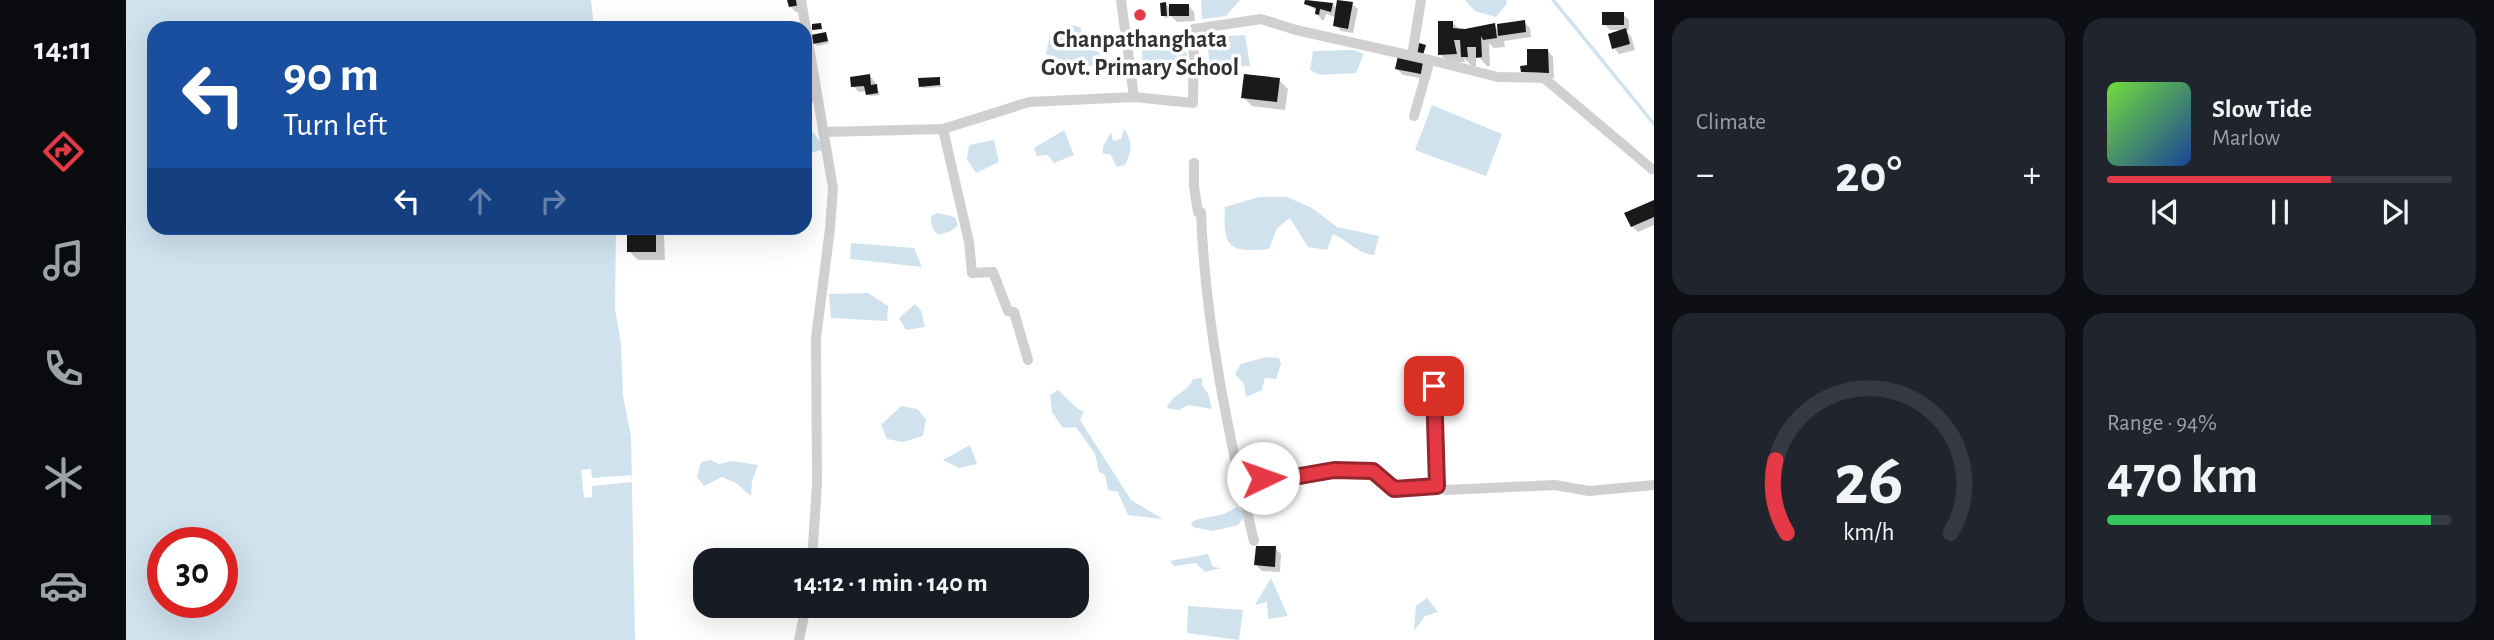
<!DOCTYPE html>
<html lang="en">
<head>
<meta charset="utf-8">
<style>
	:root { --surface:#171b24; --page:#20242c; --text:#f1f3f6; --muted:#9ea1a6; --line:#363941; --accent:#e63946 }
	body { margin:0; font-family:"Alegreya Sans",sans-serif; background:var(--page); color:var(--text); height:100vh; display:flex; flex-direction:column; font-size:26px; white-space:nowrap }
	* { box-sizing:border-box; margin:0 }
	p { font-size:23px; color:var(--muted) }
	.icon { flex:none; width:38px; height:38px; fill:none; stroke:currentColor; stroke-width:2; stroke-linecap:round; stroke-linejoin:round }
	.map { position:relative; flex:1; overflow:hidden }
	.panel { display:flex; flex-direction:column; gap:18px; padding:18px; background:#0d0f14; width:840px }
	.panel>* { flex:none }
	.banner { position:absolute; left:21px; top:21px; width:665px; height:214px; border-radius:21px; box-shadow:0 7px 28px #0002; background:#1a4fa0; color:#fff; overflow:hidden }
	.speed { position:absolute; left:21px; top:527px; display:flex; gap:14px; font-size:35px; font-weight:700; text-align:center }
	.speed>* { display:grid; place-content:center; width:91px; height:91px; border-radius:50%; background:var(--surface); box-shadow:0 7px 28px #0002; line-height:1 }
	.speed .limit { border:10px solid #d22; background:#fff; color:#111 }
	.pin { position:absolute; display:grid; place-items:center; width:60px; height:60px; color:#fff; margin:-30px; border-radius:14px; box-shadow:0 4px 10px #0006 }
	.me { position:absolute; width:77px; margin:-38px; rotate:87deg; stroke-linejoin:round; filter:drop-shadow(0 0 5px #0008) }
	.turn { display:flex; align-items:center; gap:24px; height:147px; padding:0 21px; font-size:32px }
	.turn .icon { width:91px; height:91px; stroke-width:2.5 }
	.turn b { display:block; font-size:49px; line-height:60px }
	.lanes { display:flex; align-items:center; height:66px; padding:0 21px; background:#0003; justify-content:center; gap:35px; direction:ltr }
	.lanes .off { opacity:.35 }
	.big { font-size:52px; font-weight:700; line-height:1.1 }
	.panel .widget { flex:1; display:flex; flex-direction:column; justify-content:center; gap:10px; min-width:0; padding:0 24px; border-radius:21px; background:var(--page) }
	.panel .dial { align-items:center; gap:0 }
	.dial svg { height:182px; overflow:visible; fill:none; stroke:var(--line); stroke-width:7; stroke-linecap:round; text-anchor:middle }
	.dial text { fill:var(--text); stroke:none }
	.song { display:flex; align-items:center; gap:21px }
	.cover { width:84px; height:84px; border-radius:10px; background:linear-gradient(135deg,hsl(100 70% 55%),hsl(220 70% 35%)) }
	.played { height:7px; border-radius:4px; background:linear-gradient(90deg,var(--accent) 65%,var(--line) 65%) }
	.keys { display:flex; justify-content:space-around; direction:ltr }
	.heat { display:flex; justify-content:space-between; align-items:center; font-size:38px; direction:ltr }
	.charge { height:10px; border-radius:5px; background:linear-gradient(90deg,#34c759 94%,var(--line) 0) }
	.panel .tiles { flex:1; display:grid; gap:18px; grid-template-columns:repeat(2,1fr) }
	.trip { position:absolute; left:567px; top:548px; width:396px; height:70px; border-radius:21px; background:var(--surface); box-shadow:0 7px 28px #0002; font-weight:700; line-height:70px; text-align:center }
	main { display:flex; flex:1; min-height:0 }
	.tabs { display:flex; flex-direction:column; width:126px; justify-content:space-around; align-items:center; background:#090b0e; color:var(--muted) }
	.tabs .icon { width:49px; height:49px }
	.tabs .on { color:var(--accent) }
	.tabs b { font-size:32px; color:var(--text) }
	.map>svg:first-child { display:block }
	.water { fill:#cfe2ee; fill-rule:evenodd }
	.pier { fill:#fff }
	.shadow { fill:#0003 }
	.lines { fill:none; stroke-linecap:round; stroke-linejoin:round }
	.stream { stroke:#cfe2ee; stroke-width:3.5 }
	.building { fill:#1a1a1a }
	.street { stroke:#d0d0d0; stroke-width:10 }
	.route-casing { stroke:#96252e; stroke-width:18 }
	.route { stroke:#e63946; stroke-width:12 }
	.poi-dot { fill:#e63946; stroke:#fff; stroke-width:2.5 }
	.labels { text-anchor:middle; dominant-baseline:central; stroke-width:7; stroke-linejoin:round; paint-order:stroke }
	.poi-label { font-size:24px; font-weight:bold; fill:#333; stroke:#fff }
</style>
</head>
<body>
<main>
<nav class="tabs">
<b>14:11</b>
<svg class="icon on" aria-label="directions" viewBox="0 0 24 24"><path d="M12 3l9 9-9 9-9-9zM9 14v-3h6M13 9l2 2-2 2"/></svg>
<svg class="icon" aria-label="music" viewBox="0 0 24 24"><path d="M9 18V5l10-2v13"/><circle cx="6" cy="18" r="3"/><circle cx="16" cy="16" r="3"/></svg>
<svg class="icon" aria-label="phone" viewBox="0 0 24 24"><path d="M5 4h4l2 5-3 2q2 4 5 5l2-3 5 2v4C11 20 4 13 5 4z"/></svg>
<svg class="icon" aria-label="climate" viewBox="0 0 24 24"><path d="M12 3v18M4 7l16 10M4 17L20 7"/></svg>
<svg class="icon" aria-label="car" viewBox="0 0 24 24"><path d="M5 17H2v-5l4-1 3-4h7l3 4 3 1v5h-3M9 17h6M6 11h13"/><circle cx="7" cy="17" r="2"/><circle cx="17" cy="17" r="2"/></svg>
</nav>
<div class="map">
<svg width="1528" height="640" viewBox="0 0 1528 640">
	<rect width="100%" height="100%" fill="#fff"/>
	<!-- water -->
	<path class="water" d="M0,0H465L468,28H28V228H490L489,309L495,344L497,396L505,436L509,640H0ZM37,542H96V602H37Z
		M1075,0H1114L1100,16L1076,19Z
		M1339,0H1381L1380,5L1370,17L1349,11Z
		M946,25L954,27L961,47L974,53L973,64L947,69L933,59L920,54L924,35Z
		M1054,34L1062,59L1047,72L1024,79L1017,75L1016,50L1028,38Z
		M1119,35L1124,66L1084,68L1081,37Z
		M1227,50L1238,54L1230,73L1194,75L1184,70L1187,51Z
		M1306,105L1376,134L1360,176L1289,150Z
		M679,123H680L700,149L679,154Z
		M998,129C1007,142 1006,151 999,165L991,167L984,154H977V147L985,132L987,141L995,139Z
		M938,130L948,155L928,163L922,155L911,156L908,148Z
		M868,140L873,162L850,173L841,159L843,145Z
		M1133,197H1161L1186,208L1211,227L1253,236L1248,255C1230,253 1223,241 1207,234L1201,250L1182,247L1164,218L1151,228L1143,249C1102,253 1097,247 1099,207Z
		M812,213L829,217L832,225L825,231L813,235C806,230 805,224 805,216Z
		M725,243L788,248L796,267L724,259Z
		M742,293L762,306L761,321L705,318L703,294Z
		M789,304L795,310L799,327L780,330L773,318Z
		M1140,357L1153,358L1155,364L1150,379L1139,378L1136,390L1120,397L1118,384L1109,374L1115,364Z
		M1076,378V385L1082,393L1086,409L1062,405L1053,410L1041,408C1046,394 1062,392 1067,379Z
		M932,390L953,410L958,411L954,420L1005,500L1037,519L1002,515L992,492L982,490L979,475L973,472L969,454L950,427L937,428L926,412L924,395Z
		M775,406L791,409L800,419L797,436L777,442L761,439L755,425Z
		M844,445L851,464L833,468L817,460Z
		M585,460L593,464L606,461L632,465L626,481L625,496L610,483L596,477L578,486L571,477L575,462Z
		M1111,507L1117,512L1118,517L1112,525L1087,531L1067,527L1065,523L1069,520L1098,514Z
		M1082,554L1087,567L1095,568L1079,572L1070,563L1048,566L1044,561Z
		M1145,578L1162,616L1142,619L1141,602L1129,605Z
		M1301,598L1312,612L1299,616L1288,631L1290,606Z
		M1062,606L1117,610L1113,640L1061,633Z"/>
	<!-- pier -->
	<path class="pier" d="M465,469L466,478L505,475L506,482L466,486V497L458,498L455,470Z"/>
	<!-- shadow -->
	<path class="shadow" d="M663,0L679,11L670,12L664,6Z
		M1181,0L1207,4L1211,9L1226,4L1232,9L1227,33L1215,31L1209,25L1210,17L1200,14L1198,20H1196L1191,14V11L1180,3Z
		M1039,4L1045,9L1063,6L1068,12L1069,21L1051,22L1042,13L1043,17L1039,18L1037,15Z
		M1497,14L1503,20V30H1484L1478,24Z
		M1398,22L1404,28L1405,37L1378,41L1379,47L1368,48L1363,43L1364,66H1361L1350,54V66H1346L1338,58L1339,62L1323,63L1314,54L1327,23L1334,30L1368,25L1373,31Z
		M1498,30L1505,36L1509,50L1493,54L1488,48Z
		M700,34L703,43L691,46L689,43Z
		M1422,51L1427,57L1428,78L1402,77L1396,71Z
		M1297,63L1302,68L1300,79L1277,75L1271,69Z
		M744,76L749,82L754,95L744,96L741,91L733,92L727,86Z
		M813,79L816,87L797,88L795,86Z
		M1153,80L1162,89L1159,110L1126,106L1117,97Z
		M681,96H688L690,102H683Z
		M1528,202V225L1512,232L1506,226Z
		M503,228H531L538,235L539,260H512L503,251Z
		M1149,548L1155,554L1154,572L1136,571L1130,565Z"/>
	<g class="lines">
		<!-- stream -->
		<path class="stream" d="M1427,0L1528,124"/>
	</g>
	<!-- building -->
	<path class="building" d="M661,0H673L674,5L663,7Z
		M1179,0L1207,3L1205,12L1194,9L1193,15L1189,14L1190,8L1178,4Z
		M1211,0L1227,2L1222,29L1207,26Z
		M1040,2L1041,16H1035L1034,3Z
		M1043,4H1063V16H1043Z
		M1476,12H1498V25H1476Z
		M1399,20L1400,32L1372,36L1371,24Z
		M1312,21H1327V28L1339,29L1369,23L1371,38L1357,40L1355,36L1356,57L1350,58V47H1341L1342,57H1335L1334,40H1328L1331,54L1312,55Z
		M695,23L696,29L686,30V24Z
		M1500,28L1504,44L1486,49L1482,34Z
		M700,32L702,41L687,44L685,35Z
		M1293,43L1300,45L1297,55L1290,53Z
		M1401,49H1422L1423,73L1395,72L1394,66L1401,65Z
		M1272,56L1297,61L1295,74L1269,69Z
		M744,74L745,85L751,84L752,93L740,95L738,86L725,87L724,77Z
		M1118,74L1154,78L1151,102L1115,98Z
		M814,77V85L793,87L792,78Z
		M1528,200V217L1505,227L1498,213Z
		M501,228H530V252H501Z
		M1130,546H1150L1149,567L1128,565Z"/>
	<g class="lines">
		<!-- street -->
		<path class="street" d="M675,0L707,188L704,229L690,338L691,484L686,560
			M995,0L1008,97
			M1286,56L1295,0
			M1288,116L1304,60L1372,77L1418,78L1526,169
			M817,129L843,242L846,273L867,272L882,311L888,312L902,360
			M697,132L817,129L903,102L1008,97L1067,103L1068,29L1135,19L1170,30L1304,60
			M1068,163V187L1072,212H1075C1079,323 1102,434 1128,541
			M1308,386L1311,486
			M1112,474L1137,478L1168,477L1208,470L1247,471L1268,489L1311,486L1320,490L1429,485L1463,491L1528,485
			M673,640L680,606"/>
	</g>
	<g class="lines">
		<defs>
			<path id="route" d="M1137,478L1168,477L1208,470L1247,471L1268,489L1311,486L1308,386"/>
		</defs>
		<!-- route casing -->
		<use href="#route" class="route-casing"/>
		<!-- route -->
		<use href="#route" class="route"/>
	</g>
	<!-- markers -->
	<circle class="poi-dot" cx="1014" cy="15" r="7"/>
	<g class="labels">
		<!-- poi labels -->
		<g class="poi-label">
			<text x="1014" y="40">Chanpathanghata<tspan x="1014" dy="28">Govt. Primary School</tspan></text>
		</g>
	</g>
</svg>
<div class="speed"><div class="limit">30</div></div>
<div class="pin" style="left:1308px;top:386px;background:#d93025"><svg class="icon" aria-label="arrive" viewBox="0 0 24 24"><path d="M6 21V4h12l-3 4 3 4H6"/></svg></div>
<svg class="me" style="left:1137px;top:478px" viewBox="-20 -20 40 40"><circle r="19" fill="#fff"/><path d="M0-13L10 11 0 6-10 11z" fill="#e63946"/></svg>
<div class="trip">14:12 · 1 min · 140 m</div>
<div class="banner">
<div class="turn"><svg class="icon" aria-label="left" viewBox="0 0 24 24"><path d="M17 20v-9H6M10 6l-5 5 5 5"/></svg><div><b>90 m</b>Turn left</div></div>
<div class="lanes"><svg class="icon" aria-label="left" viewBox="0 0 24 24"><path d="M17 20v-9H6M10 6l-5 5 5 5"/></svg><svg class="icon off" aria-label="ahead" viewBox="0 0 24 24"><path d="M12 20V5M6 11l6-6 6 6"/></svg><svg class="icon off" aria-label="right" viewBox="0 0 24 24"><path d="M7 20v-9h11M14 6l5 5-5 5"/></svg></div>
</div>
</div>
<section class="panel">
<div class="tiles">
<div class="widget"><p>Climate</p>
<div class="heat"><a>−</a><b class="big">20°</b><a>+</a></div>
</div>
<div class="widget">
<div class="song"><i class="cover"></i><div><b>Slow Tide</b><p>Marlow</p></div></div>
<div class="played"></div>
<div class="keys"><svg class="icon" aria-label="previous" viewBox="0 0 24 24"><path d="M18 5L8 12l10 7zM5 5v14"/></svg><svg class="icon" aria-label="pause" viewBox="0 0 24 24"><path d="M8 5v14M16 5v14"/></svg><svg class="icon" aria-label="next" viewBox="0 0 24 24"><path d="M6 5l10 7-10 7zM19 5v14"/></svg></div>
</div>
<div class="widget dial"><svg viewBox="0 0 100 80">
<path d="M14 69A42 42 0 1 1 86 69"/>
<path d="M14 69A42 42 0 0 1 9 37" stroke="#e63946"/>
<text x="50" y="56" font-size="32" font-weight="700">26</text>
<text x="50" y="72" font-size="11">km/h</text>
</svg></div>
<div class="widget"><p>Range · 94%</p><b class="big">470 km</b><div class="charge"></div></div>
</div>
</section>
</main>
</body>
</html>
